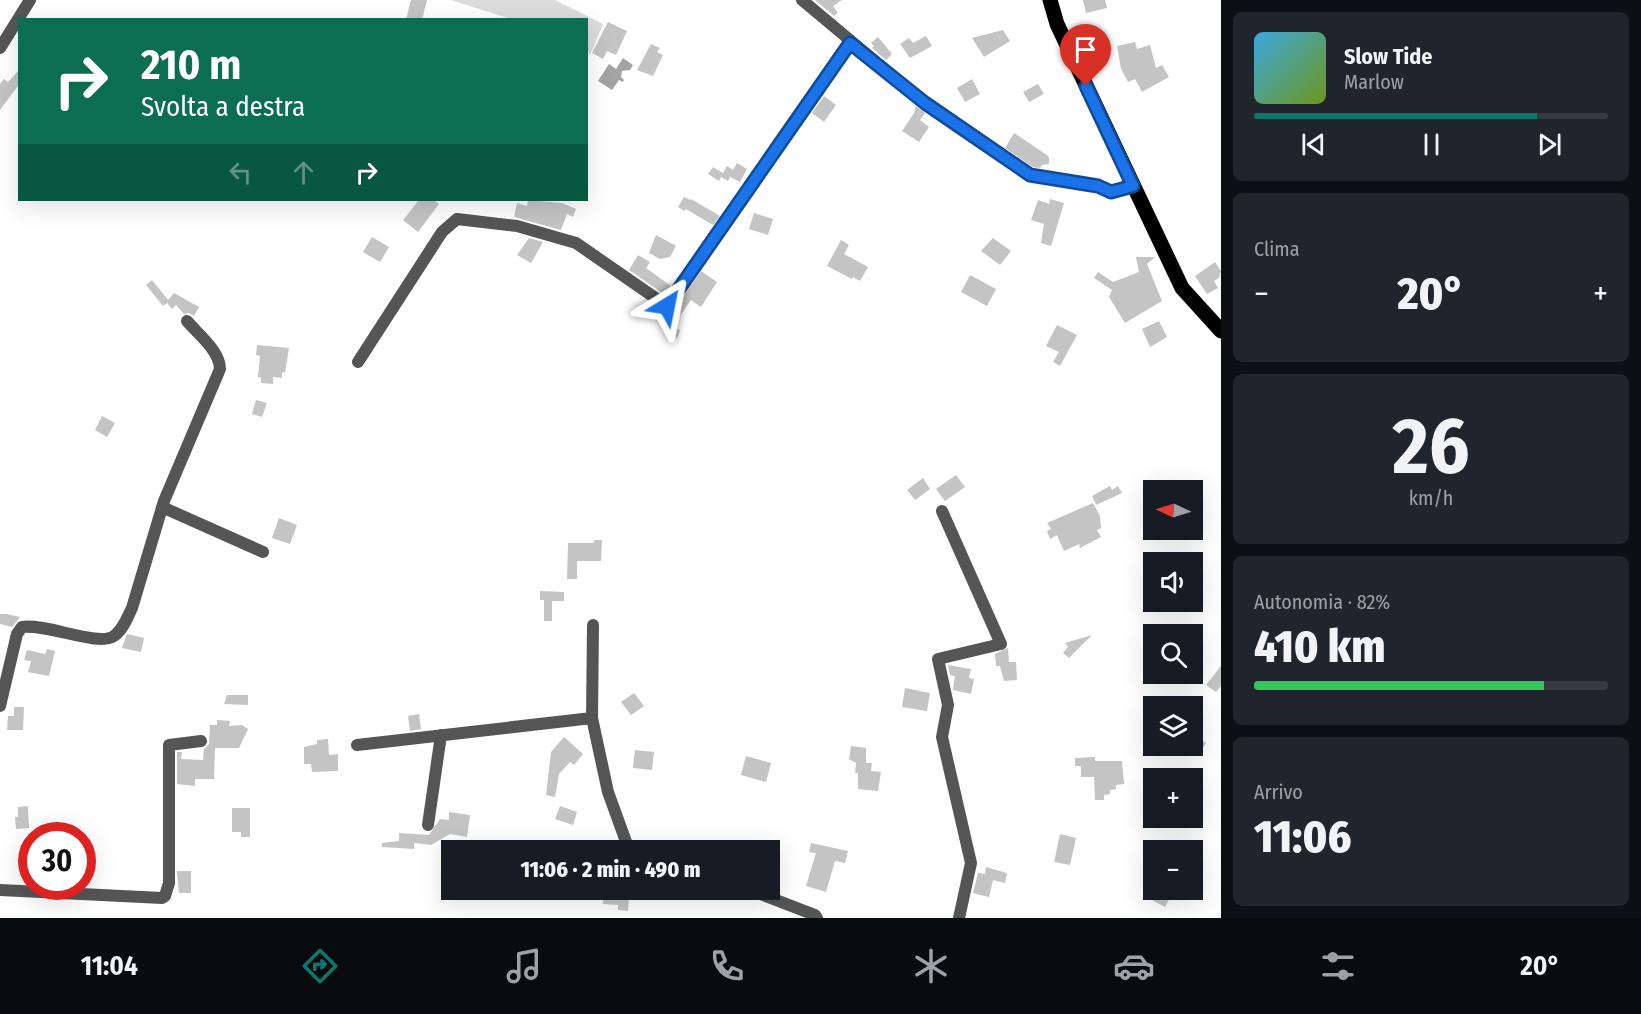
<!DOCTYPE html>
<html lang="it">
<head>
<meta charset="utf-8">
<style>
	:root { --surface:#171b24; --page:#20242c; --text:#f1f3f6; --muted:#9ea1a6; --line:#363941; --accent:#0f766e }
	body { margin:0; font-family:"Fira Sans Condensed",sans-serif; background:var(--page); color:var(--text); height:100vh; display:flex; flex-direction:column; font-size:22px; white-space:nowrap }
	* { box-sizing:border-box; margin:0 }
	p { font-size:20px; color:var(--muted) }
	.icon { flex:none; width:33px; height:33px; fill:none; stroke:currentColor; stroke-width:2; stroke-linecap:round; stroke-linejoin:round }
	.map { position:relative; flex:1; overflow:hidden }
	.details { display:flex; flex-direction:column; gap:12px; padding:12px; background:#0d0f14; width:420px }
	.details>* { flex:none }
	.hud { position:absolute; left:18px; top:18px; width:570px; height:183px; border-radius:0px; box-shadow:0 6px 24px #0002; background:#0b6e4f; color:#fff; overflow:hidden }
	.needle { width:39px; rotate:274deg }
	.fabs { position:absolute; left:1143px; top:480px; display:grid; gap:12px }
	.fabs a { display:grid; place-items:center; width:60px; height:60px; border-radius:0px; background:var(--surface); box-shadow:0 6px 24px #0002; font-size:30px }
	.speed { position:absolute; left:18px; top:822px; display:flex; gap:12px; font-size:30px; font-weight:700; text-align:center }
	.speed>* { display:grid; place-content:center; width:78px; height:78px; border-radius:50%; background:var(--surface); box-shadow:0 6px 24px #0002; line-height:1 }
	.speed .limit { border:9px solid #d22; background:#fff; color:#111 }
	.pin { position:absolute; display:grid; place-items:center; width:51px; height:51px; color:#fff; margin:-62px -26px; border-radius:50% 50% 50% 0; rotate:-45deg; box-shadow:0 0 6px #0007 }
	.pin .icon { rotate:45deg }
	.me { position:absolute; width:66px; margin:-33px; rotate:35deg; stroke-linejoin:round; filter:drop-shadow(0 0 4px #0008) }
	.turn { display:flex; align-items:center; gap:21px; height:126px; padding:0 24px; font-size:27px }
	.turn .icon { width:78px; height:78px; stroke-width:2.5 }
	.turn b { display:block; font-size:42px; line-height:51px }
	.lanes { display:flex; align-items:center; height:57px; padding:0 24px; background:#0003; justify-content:center; gap:30px; direction:ltr }
	.lanes .off { opacity:.35 }
	.big { font-size:45px; font-weight:800; line-height:1.1 }
	.details .widget { flex:1; display:flex; flex-direction:column; justify-content:center; gap:9px; min-width:0; padding:0 21px; border-radius:9px; background:var(--page) }
	.details .dial { align-items:center; gap:0 }
	.dial b { font-size:78px; line-height:1 }
	.song { display:flex; align-items:center; gap:18px }
	.cover { width:72px; height:72px; border-radius:9px; background:linear-gradient(135deg,hsl(200 70% 55%),hsl(80 70% 35%)) }
	.played { height:6px; border-radius:3px; background:linear-gradient(90deg,var(--accent) 80%,var(--line) 80%) }
	.keys { display:flex; justify-content:space-around; direction:ltr }
	.heat { display:flex; justify-content:space-between; align-items:center; font-size:33px; direction:ltr }
	.charge { height:9px; border-radius:4px; background:linear-gradient(90deg,#34c759 82%,var(--line) 0) }
	.trip { position:absolute; left:441px; top:840px; width:339px; height:60px; border-radius:0px; background:var(--surface); box-shadow:0 6px 24px #0002; font-weight:800; line-height:60px; text-align:center }
	.tabs { display:flex; height:96px; justify-content:space-around; align-items:center; background:#090b0e; color:var(--muted) }
	.tabs .icon { width:42px; height:42px }
	.tabs .current { color:var(--accent) }
	.tabs b { font-size:27px; color:var(--text) }
	main { display:flex; flex:1; min-height:0 }
	.map>svg:first-child { display:block }
	.green { fill:#dcdcdc }
	.water { fill:#a3a3a3 }
	.building { fill:#c4c4c4 }
	.lines { fill:none; stroke-linecap:round; stroke-linejoin:round }
	.minor { stroke:#555; stroke-width:12 }
	.major { stroke:#000; stroke-width:15 }
	.route-casing { stroke:#114b97; stroke-width:15 }
	.route { stroke:#1a73e8; stroke-width:10 }
</style>
</head>
<body>
<main>
<div class="map">
<svg width="1221" height="918" viewBox="0 0 1221 918">
	<rect width="100%" height="100%" fill="#fff"/>
	<!-- green -->
	<path class="green" d="M451,0H555L603,24L590,55L587,51L586,20L511,19Z"/>
	<!-- water -->
	<path class="water" d="M623,58L633,65L630,70L622,71L621,77L624,80L623,82L619,80L612,90L598,81L609,64L616,69Z"/>
	<!-- building -->
	<path class="building" d="M411,0H427L422,20H406Z
		M815,0H842L833,6L838,13L834,16Z
		M1083,0H1105L1107,8L1086,13Z
		M608,22L627,31L616,55L607,51L603,59L592,53Z
		M1003,30L1010,41L984,57L972,38Z
		M926,36L932,46L910,58L900,44L909,38L913,43Z
		M878,37L892,54L886,60L872,48L874,46L871,43Z
		M1135,42L1137,49L1150,45L1156,68L1162,65L1169,77L1142,92L1135,79L1128,82L1121,69L1117,46Z
		M651,44L660,48L657,52L663,55L653,76L637,70Z
		M20,69V83L0,110V84L4,79L8,82Z
		M972,79L980,94L965,102L957,88Z
		M1038,84L1044,94L1029,102L1023,92Z
		M824,96L836,105L824,122L812,113Z
		M916,106L925,113L920,120L929,127L919,142L902,131L914,113Z
		M1014,133L1047,155L1049,158V164L1042,165L1040,168L1033,167L1005,148Z
		M737,163L747,169L740,182L730,177L728,181L721,177L719,181L708,174L713,167L723,173L727,166L733,170Z
		M684,197L690,200L691,199L720,216L713,225L686,209L685,211L678,207Z
		M1050,199L1064,203L1051,246L1041,243L1044,224L1031,220L1038,200L1049,204Z
		M419,200H434L439,204L418,232L403,220Z
		M528,200L562,203L576,209L573,217L567,214L561,230L514,217L517,203L527,206Z
		M754,213L773,219L768,235L749,229Z
		M656,235L676,246L670,257L660,259L649,253Z
		M372,237L389,247L380,262L363,252Z
		M529,238L543,242L531,263L517,255Z
		M993,238L1011,251L1000,265L981,251Z
		M841,240L849,245L844,254L868,267L860,281L853,277L852,279L827,266Z
		M638,255L650,262L646,268L671,286L665,295L629,270Z
		M1136,257H1155L1147,264L1162,301L1125,323L1109,297L1112,290L1094,278L1098,272L1113,282L1139,272Z
		M1215,262L1221,271L1219,278L1214,281L1218,288L1207,294L1195,276Z
		M701,271L717,282L701,307L691,300L672,327L680,330L677,338L666,334L675,309Z
		M970,275L996,289L987,306L961,292Z
		M152,280L168,300L174,293L199,307L194,316L189,313L184,314L176,305L172,309L167,303L163,306L146,285Z
		M1159,321L1167,337L1150,347L1142,329Z
		M1057,325L1077,335L1060,366L1053,362L1059,352L1046,346Z
		M257,345L289,348L285,373L282,372V378L273,377V384L261,383V378L258,377L260,356L256,355Z
		M256,400L267,403L262,417L252,414Z
		M102,416L115,423L107,437L95,430Z
		M956,475L965,487L945,501L936,489Z
		M923,478L930,489L915,500L907,490Z
		M1110,486L1112,490L1118,486L1122,493L1096,505L1092,496Z
		M1093,503L1100,516L1101,528L1097,530L1101,537L1080,548L1079,544L1064,551L1057,535L1050,539L1047,531L1051,529L1047,523Z
		M279,518L297,525L290,544L272,538Z
		M594,540H602L601,561H577V579H567L568,543H594Z
		M540,591L564,592V601H552V621H544V600H540Z
		M0,614H6L20,617L12,627L0,624Z
		M127,634L144,638L141,652L122,648Z
		M1092,635L1069,658L1063,653L1068,647L1065,643Z
		M1008,648L1009,662H1016L1017,680L1004,681L1000,666H996L995,654Z
		M47,649L55,651L49,676L28,672L31,661L24,660L27,650L45,654Z
		M948,665L971,669L969,678L974,679L971,694L953,690L955,676L950,675Z
		M1221,666V686L1216,692L1206,685Z
		M905,688L930,693L927,711L902,707Z
		M634,693L644,706L631,715L621,702Z
		M227,695H248V705L224,704Z
		M14,707H24L23,730H7L8,716H14Z
		M419,714L421,729L410,731L408,716Z
		M217,720L230,721L229,726L242,725L248,729L239,748H215L214,779H195V786L177,784V752H182L181,759L203,760L204,749L209,744L210,725H217Z
		M564,737L583,754L574,765L570,762L559,774L555,797L546,795L551,752Z
		M1197,737L1206,743L1200,753L1197,750L1193,756L1178,746H1192Z
		M328,739L329,755L338,754V771L312,772L311,764H304V747L317,744V740Z
		M851,746L866,748V763H872L871,771L881,772L878,791L858,789V773H855L856,763L849,759Z
		M635,750L654,752L652,770L633,768Z
		M746,756L771,763L766,782L741,775Z
		M1095,757V761H1122L1124,784L1116,785V789L1110,790V794L1104,795V800H1095L1094,777H1081V766H1075V758Z
		M28,806L29,828L16,829L15,817H18V807Z
		M560,806L577,812L573,825L555,819Z
		M232,808H250V837H241V832H232Z
		M449,812L470,815L467,837L450,834L431,845L414,843V849L382,847V843L399,841V833L429,835L440,819L449,820Z
		M1060,834L1076,838L1070,865L1054,862Z
		M811,843L848,851L845,863L835,861L826,892L806,886L816,853L809,852Z
		M986,867L1007,873L1005,883L993,880L989,897L973,893L978,873L985,874Z
		M177,871H191V893H179Z
		M604,890H623L622,897L629,898L628,911L618,910V905L603,904Z
		M1157,890H1174L1165,907L1152,900Z"/>
	<g class="lines">
		<!-- minor -->
		<path class="minor" d="M802,0L925,103L1030,175L1098,186L1111,192L1133,186
			M0,48L30,0
			M358,362L442,232L457,219L517,226L576,243L667,306L850,43
			M162,507L263,552
			M942,511L1001,644L938,659L948,705L942,737L971,863L959,918
			M593,625L592,718L608,792L629,850
			M0,706L17,634L22,627C45,623 99,647 114,636C123,630 127,618 132,608L164,501L220,369C220,351 198,334 187,321
			M357,745L592,718
			M428,825L441,735
			M0,890L162,898L165,896L169,883V745L201,741
			M750,890L815,915L817,918"/>
		<!-- major -->
		<path class="major" d="M1050,0L1057,24L1182,288L1221,331"/>
	</g>
	<g class="lines">
		<defs>
			<path id="route" d="M667,306L850,43L925,103L1030,175L1098,186L1111,192L1133,186L1086,86"/>
		</defs>
		<!-- route casing -->
		<use href="#route" class="route-casing"/>
		<!-- route -->
		<use href="#route" class="route"/>
	</g>
</svg>
<div class="fabs">
<a><svg class="needle" viewBox="-14 -14 28 28"><path d="M0-13l5 13h-10z" fill="#e53935"/><path d="M0 13l5-13h-10z" fill="#9ea1a6"/></svg></a>
<a><svg class="icon" aria-label="sound" viewBox="0 0 24 24"><path d="M4 9h4l5-4v14l-5-4H4zM17 9q2 3 0 6"/></svg></a>
<a><svg class="icon" aria-label="search" viewBox="0 0 24 24"><circle cx="10" cy="10" r="6"/><path d="M15 15l6 6"/></svg></a>
<a><svg class="icon" aria-label="layers" viewBox="0 0 24 24"><path d="M12 4l9 5-9 5-9-5zM3 14l9 5 9-5"/></svg></a>
<a>+</a>
<a>−</a>
</div>
<div class="speed"><div class="limit">30</div></div>
<div class="pin" style="left:1086px;top:86px;background:#d93025"><svg class="icon" aria-label="arrive" viewBox="0 0 24 24"><path d="M6 21V4h12l-3 4 3 4H6"/></svg></div>
<svg class="me" style="left:667px;top:306px" viewBox="-20 -20 40 40"><path d="M0-17L14 15 0 8-14 15z" fill="#1a73e8" stroke="#fff" stroke-width="4"/></svg>
<div class="trip">11:06 · 2 min · 490 m</div>
<div class="hud">
<div class="turn"><svg class="icon" aria-label="right" viewBox="0 0 24 24"><path d="M7 20v-9h11M14 6l5 5-5 5"/></svg><div><b>210 m</b>Svolta a destra</div></div>
<div class="lanes"><svg class="icon off" aria-label="left" viewBox="0 0 24 24"><path d="M17 20v-9H6M10 6l-5 5 5 5"/></svg><svg class="icon off" aria-label="ahead" viewBox="0 0 24 24"><path d="M12 20V5M6 11l6-6 6 6"/></svg><svg class="icon" aria-label="right" viewBox="0 0 24 24"><path d="M7 20v-9h11M14 6l5 5-5 5"/></svg></div>
</div>
</div>
<section class="details">
<div class="widget">
<div class="song"><i class="cover"></i><div><b>Slow Tide</b><p>Marlow</p></div></div>
<div class="played"></div>
<div class="keys"><svg class="icon" aria-label="previous" viewBox="0 0 24 24"><path d="M18 5L8 12l10 7zM5 5v14"/></svg><svg class="icon" aria-label="pause" viewBox="0 0 24 24"><path d="M8 5v14M16 5v14"/></svg><svg class="icon" aria-label="next" viewBox="0 0 24 24"><path d="M6 5l10 7-10 7zM19 5v14"/></svg></div>
</div>
<div class="widget"><p>Clima</p>
<div class="heat"><a>−</a><b class="big">20°</b><a>+</a></div>
</div>
<div class="widget dial"><b>26</b><p>km/h</p></div>
<div class="widget"><p>Autonomia · 82%</p><b class="big">410 km</b><div class="charge"></div></div>
<div class="widget"><p>Arrivo</p><b class="big">11:06</b></div>
</section>
</main>
<nav class="tabs">
<b>11:04</b>
<svg class="icon current" aria-label="directions" viewBox="0 0 24 24"><path d="M12 3l9 9-9 9-9-9zM9 14v-3h6M13 9l2 2-2 2"/></svg>
<svg class="icon" aria-label="music" viewBox="0 0 24 24"><path d="M9 18V5l10-2v13"/><circle cx="6" cy="18" r="3"/><circle cx="16" cy="16" r="3"/></svg>
<svg class="icon" aria-label="phone" viewBox="0 0 24 24"><path d="M5 4h4l2 5-3 2q2 4 5 5l2-3 5 2v4C11 20 4 13 5 4z"/></svg>
<svg class="icon" aria-label="climate" viewBox="0 0 24 24"><path d="M12 3v18M4 7l16 10M4 17L20 7"/></svg>
<svg class="icon" aria-label="car" viewBox="0 0 24 24"><path d="M5 17H2v-5l4-1 3-4h7l3 4 3 1v5h-3M9 17h6M6 11h13"/><circle cx="7" cy="17" r="2"/><circle cx="17" cy="17" r="2"/></svg>
<svg class="icon" aria-label="filters" viewBox="0 0 24 24"><path d="M4 7h16M4 17h16"/><circle cx="9" cy="7" r="2"/><circle cx="15" cy="17" r="2"/></svg>
<b>20°</b>
</nav>
</body>
</html>
